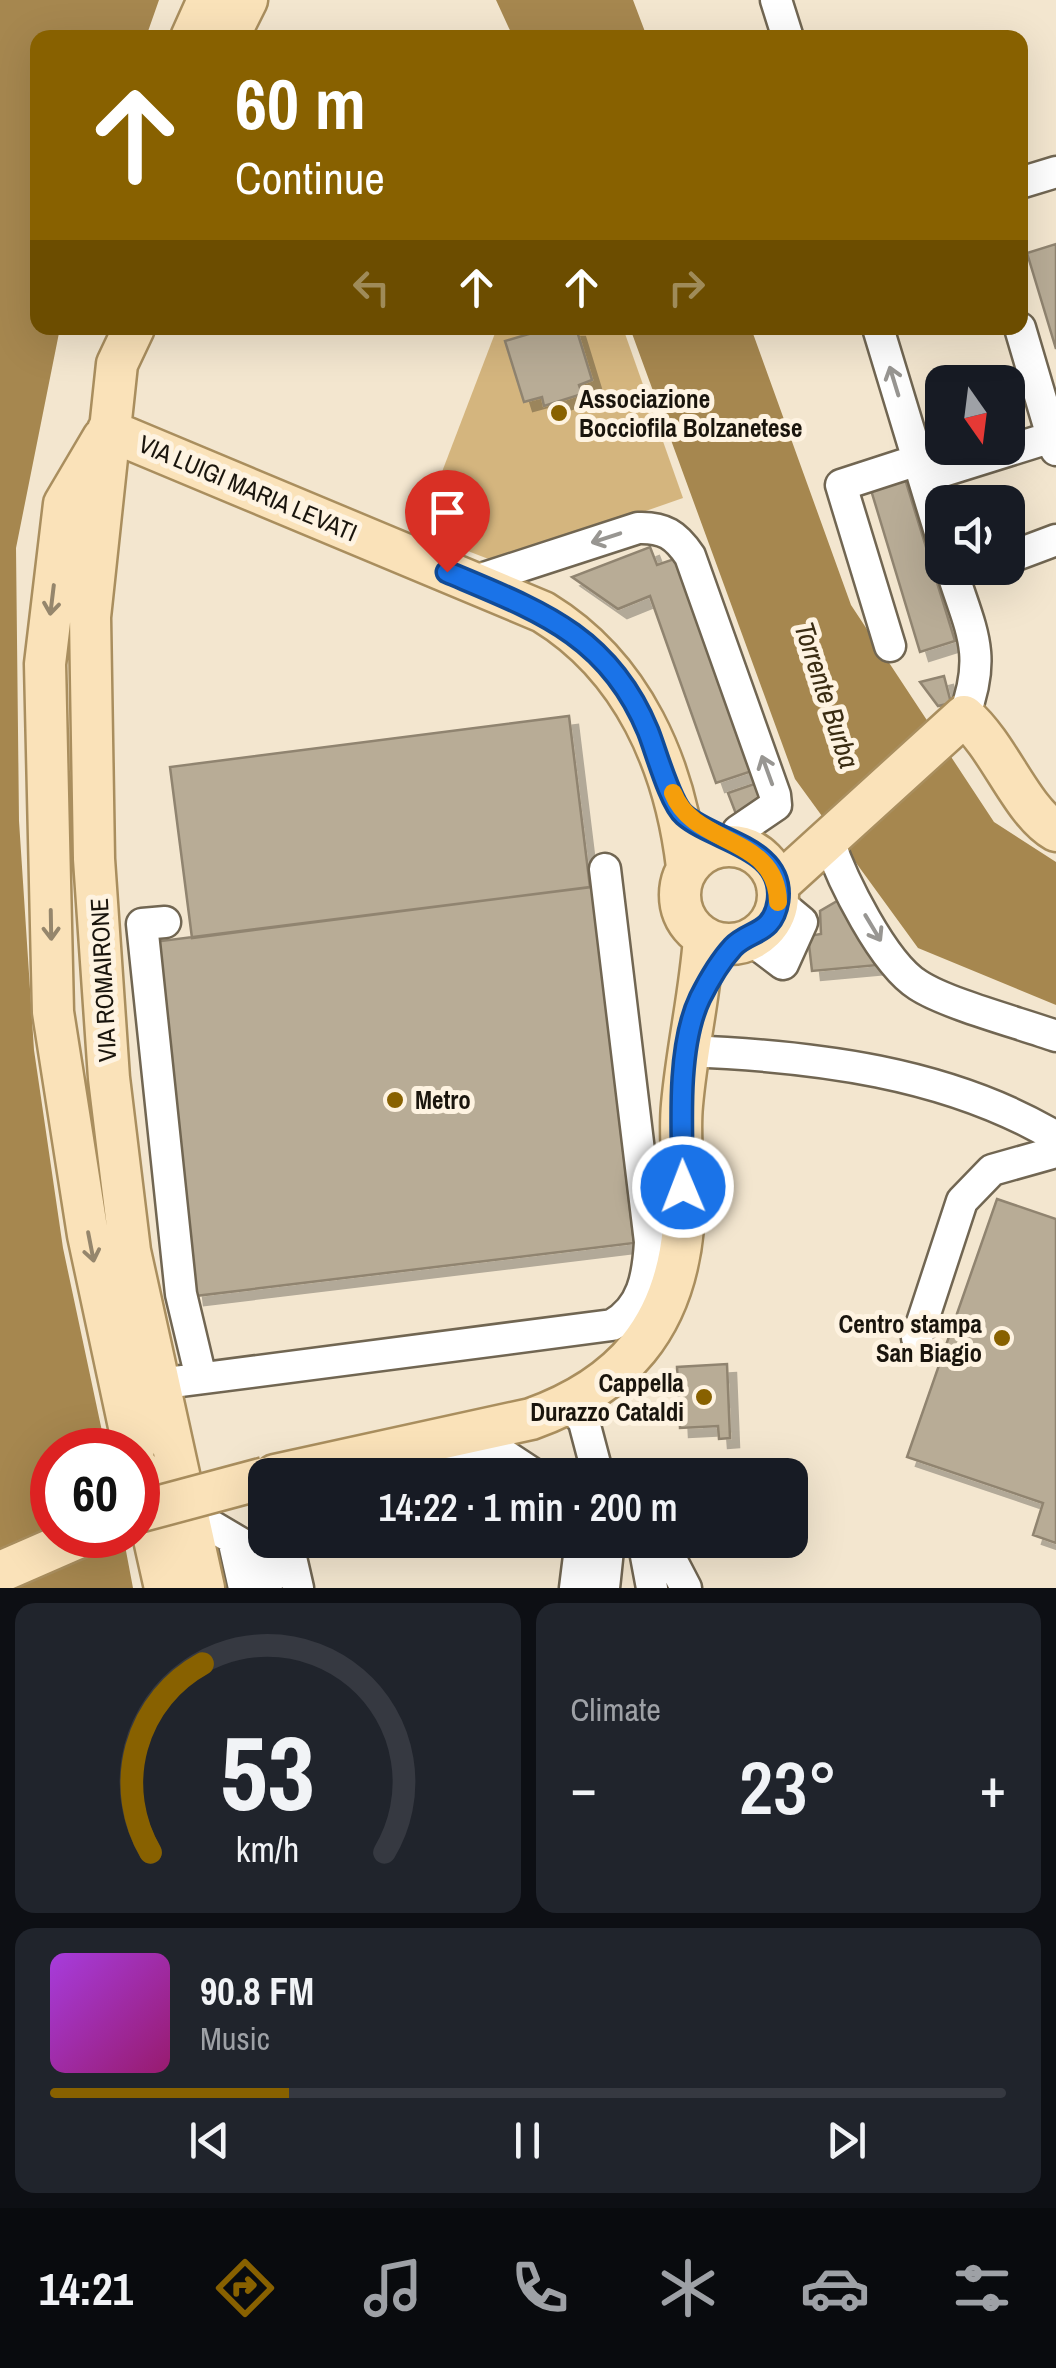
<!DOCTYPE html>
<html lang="en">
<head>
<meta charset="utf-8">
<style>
	:root { --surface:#171b24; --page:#20242c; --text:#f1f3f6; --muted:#9ea1a6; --line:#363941; --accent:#886100 }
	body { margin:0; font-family:"Archivo Narrow",sans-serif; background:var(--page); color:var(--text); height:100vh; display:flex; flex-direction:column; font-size:38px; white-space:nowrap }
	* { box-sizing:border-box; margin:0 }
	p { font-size:32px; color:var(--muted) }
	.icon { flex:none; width:55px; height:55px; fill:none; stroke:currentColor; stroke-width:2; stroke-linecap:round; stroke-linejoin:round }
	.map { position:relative; height:1588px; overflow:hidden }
	.panel { display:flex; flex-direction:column; gap:15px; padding:15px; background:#0d0f14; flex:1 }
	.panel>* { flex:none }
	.top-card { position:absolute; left:30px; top:30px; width:998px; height:305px; border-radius:20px; box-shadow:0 10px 40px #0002; background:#886100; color:#fff; overflow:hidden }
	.needle { width:65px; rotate:166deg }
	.fabs { position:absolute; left:925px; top:365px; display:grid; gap:20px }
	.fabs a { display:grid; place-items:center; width:100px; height:100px; border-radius:20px; background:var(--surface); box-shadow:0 10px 40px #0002; font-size:50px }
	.speed { position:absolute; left:30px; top:1428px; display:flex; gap:20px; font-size:50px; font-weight:700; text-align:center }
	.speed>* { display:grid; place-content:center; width:130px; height:130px; border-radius:50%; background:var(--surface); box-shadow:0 10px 40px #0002; line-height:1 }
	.speed .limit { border:15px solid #d22; background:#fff; color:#111 }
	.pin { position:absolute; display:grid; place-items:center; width:85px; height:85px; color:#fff; margin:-102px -42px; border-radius:50% 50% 50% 0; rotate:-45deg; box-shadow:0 0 10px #0007 }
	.pin .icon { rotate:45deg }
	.me { position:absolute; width:110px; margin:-55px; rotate:359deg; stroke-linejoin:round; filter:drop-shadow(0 0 8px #0008) }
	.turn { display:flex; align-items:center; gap:35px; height:210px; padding:0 40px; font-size:45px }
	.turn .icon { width:130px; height:130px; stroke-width:2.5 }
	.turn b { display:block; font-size:70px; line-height:85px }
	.lanes { display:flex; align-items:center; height:95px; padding:0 40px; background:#0003; justify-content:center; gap:50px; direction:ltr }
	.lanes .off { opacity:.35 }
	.big { font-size:75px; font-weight:600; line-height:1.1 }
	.panel .tile { flex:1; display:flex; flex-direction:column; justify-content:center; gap:15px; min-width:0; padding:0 35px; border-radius:20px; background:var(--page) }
	.panel .dial { align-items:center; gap:0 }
	.dial svg { height:260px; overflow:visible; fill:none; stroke:var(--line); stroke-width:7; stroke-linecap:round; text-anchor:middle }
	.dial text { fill:var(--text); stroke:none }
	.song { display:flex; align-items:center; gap:30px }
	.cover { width:120px; height:120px; border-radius:15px; background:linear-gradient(135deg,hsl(280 70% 55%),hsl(320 70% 35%)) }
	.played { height:10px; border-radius:5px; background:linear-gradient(90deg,var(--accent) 25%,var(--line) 25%) }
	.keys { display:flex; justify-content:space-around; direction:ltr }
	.heat { display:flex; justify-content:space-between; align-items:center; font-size:55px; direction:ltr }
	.panel .tiles { flex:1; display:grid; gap:15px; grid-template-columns:1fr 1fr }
	.tile:last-child { grid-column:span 2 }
	.trip { position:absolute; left:248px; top:1458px; width:560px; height:100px; border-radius:20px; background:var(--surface); box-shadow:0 10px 40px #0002; font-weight:600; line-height:100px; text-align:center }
	.dock { display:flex; height:160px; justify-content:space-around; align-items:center; background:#090b0e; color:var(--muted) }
	.dock .icon { width:70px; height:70px }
	.dock .on { color:var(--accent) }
	.dock b { font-size:45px; color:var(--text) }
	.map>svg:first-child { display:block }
	.green { fill:#d4b57e }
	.water { fill:#a6874f }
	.building { fill:#b8ac96; stroke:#908470; stroke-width:2.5; filter:url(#shadow) }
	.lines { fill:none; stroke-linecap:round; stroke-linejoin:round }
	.minor-casing { stroke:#716652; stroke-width:35 }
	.major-casing { stroke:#a98e5e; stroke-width:45 }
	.minor { stroke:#fff; stroke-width:30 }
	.major { stroke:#fae2b9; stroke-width:40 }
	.major-bridge-casing { stroke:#a98e5e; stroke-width:45; stroke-linecap:butt }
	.major-bridge { stroke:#fae2b9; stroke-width:40 }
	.oneway { stroke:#989692 }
	.oneway2 { stroke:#95866c }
	.route-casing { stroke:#114b97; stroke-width:25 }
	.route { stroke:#1a73e8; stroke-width:18 }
	.slow { stroke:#f59e0b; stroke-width:18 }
	.poi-dot { fill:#886100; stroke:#fef3e1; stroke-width:4 }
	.labels { text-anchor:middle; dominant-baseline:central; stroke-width:10; stroke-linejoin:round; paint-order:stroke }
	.poi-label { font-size:25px; font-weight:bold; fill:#1a150d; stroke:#fef3e1; text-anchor:start }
	.street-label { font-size:25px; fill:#1a150d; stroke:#fef3e1 }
	.water-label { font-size:28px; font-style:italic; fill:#3a2c12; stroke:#fef3e1 }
</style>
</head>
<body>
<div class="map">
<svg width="1056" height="1588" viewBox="0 0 1056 1588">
	<defs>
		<filter id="shadow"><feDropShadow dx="9" dy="9" stdDeviation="0" flood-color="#0004"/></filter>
	</defs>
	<rect width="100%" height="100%" fill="#f3e6cf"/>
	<!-- green -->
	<path class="green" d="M497,328H623L683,498L508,559L491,560L419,532Z"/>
	<!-- water -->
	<path class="water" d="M0,0H159L146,37L38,38V328H60L16,548L19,821L34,1050L63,1248L106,1450H52V1535H123L133,1588H0Z
		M496,0H633L647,37H513Z
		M630,328H751L851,605L994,822L1056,862V1005L918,948L795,779Z"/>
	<!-- building -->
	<path class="building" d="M1056,244V349L1027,253Z
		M549,328H576L592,380L579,385L582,394L544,406L542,397L524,402L505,341Z
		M905,479L955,641L920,652L871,490Z
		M650,547L657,565L680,557L755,770L716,783L650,596L618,609L572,577Z
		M944,676L951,703L938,706L920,682Z
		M569,716L590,887L192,938L170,767Z
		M760,782L768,803L736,814L728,793Z
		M592,887L634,1243L195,1296L153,942Z
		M844,897L878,965L812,971L808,936L821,934L820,911Z
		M997,1199L1056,1219V1543L1033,1535L1043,1503L907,1457Z
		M727,1364L730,1438L719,1439L718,1426L680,1428L677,1367Z"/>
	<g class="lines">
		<defs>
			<path id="minor" d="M776,0L788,38
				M1020,183L1056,172
				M878,328L942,539
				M1020,328L1056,450
				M924,477L1052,437
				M1008,558L1056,540
				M951,568C970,629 988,653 964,716
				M472,582L638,528C664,527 676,535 690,556L775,795L776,805L738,831L734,845
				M890,646L841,485L918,460
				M829,841C842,880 883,963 918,985C947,1004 1020,1023 1056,1036
				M165,922L142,924L181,1294L201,1378
				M750,939L783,964L802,922L778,902
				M688,1051C812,1056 948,1072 1056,1137
				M917,1338L962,1201L992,1170L1056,1152
				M158,1384L612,1325C643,1308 648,1276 650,1242L605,869
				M571,1405L584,1422L598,1475
				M399,1468L471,1453L500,1452L535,1475
				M188,1512L264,1557L269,1580
				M233,1539L244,1588
				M287,1540L298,1588
				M643,1540L652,1588
				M661,1540L686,1588
				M575,1588L581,1540
				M604,1588L609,1540"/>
			<path id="major" d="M191,38L208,0
				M228,38L247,0
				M134,328L117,364L90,617L94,859L109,1078L130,1251L204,1588
				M108,430L543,612C633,667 675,765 687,867
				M103,438L64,504L45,664L53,1012L88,1235L134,1450
				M680 895a49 49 0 1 1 98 0a49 49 0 1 1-98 0Z
				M777,886L964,716C1000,747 1021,811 1056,831
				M138,1468L165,1588
				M275,1475L531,1419C623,1386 674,1327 683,1228C687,1187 678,1146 682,1105C687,1048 700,994 704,938
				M0,1572L85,1535"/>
		</defs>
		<!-- minor casing -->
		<use href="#minor" class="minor-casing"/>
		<!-- major casing -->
		<use href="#major" class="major-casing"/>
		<!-- minor -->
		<use href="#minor" class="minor"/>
		<!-- major -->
		<use href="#major" class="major"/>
		<defs>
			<path id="major-bridge" d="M138,1512L265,1478"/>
		</defs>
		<!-- major-bridge casing -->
		<use href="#major-bridge" class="major-bridge-casing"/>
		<!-- major-bridge -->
		<use href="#major-bridge" class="major-bridge"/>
	</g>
	<!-- one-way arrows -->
	<defs><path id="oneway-shaft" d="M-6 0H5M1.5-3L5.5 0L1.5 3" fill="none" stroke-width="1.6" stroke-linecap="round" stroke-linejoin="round" transform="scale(2.5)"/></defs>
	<g class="oneway">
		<use href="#oneway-shaft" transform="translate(894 381) rotate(-107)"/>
		<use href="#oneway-shaft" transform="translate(606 538) rotate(162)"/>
		<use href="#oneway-shaft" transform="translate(767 770) rotate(-110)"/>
		<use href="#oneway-shaft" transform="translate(873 928) rotate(59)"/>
	</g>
	<g class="oneway2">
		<use href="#oneway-shaft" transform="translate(52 600) rotate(97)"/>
		<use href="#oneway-shaft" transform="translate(51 925) rotate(89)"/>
		<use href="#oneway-shaft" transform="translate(91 1247) rotate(79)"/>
	</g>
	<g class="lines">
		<defs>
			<path id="route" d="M447,572C537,610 608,634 648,731C656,751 670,803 684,815C715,842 785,847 778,901C773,935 749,930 733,947C721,960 708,982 700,998C676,1048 682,1132 683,1187"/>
		</defs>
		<!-- route casing -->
		<use href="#route" class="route-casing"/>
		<!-- route -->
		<use href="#route" class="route"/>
		<!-- slow -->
		<path class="slow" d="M673,793C694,847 777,835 778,902"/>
	</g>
	<!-- markers -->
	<g class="poi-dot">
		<circle cx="559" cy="413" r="10"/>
		<circle cx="395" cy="1100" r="10"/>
		<circle cx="1002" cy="1338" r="10"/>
		<circle cx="704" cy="1397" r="10"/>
	</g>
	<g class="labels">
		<!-- poi labels -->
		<g class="poi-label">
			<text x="579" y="399">Associazione<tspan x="579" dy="29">Bocciofila Bolzanetese</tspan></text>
			<text x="415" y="1100">Metro</text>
			<text x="982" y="1324" text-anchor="end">Centro stampa<tspan x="982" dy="29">San Biagio</tspan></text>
			<text x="684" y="1383" text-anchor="end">Cappella<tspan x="684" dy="29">Durazzo Cataldi</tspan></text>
		</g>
		<!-- street labels -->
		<g class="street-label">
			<text transform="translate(248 488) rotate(23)">VIA LUIGI MARIA LEVATI</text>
			<text transform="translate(103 980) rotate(-93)">VIA ROMAIRONE</text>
		</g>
		<!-- water labels -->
		<g class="water-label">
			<text transform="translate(827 695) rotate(72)">Torrente Burba</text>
		</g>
	</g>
</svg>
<div class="fabs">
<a><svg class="needle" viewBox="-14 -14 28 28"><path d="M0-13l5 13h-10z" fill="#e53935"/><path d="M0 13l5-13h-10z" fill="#9ea1a6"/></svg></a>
<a><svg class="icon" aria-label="sound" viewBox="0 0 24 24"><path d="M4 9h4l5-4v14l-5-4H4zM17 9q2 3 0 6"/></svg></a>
</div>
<div class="speed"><div class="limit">60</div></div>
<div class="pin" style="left:447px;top:572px;background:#d93025"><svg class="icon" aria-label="arrive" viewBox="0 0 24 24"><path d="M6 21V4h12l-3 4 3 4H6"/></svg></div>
<svg class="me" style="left:683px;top:1187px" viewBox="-20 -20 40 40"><circle r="17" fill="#1a73e8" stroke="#fff" stroke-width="3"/><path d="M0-11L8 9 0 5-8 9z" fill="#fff"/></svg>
<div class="trip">14:22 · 1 min · 200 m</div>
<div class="top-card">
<div class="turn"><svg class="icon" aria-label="ahead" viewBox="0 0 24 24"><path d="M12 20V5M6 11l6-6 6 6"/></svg><div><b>60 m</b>Continue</div></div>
<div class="lanes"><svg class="icon off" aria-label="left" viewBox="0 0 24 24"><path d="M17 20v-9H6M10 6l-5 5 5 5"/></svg><svg class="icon" aria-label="ahead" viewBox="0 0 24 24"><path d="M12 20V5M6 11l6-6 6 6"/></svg><svg class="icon" aria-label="ahead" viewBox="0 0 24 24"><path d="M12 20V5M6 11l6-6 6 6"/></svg><svg class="icon off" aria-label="right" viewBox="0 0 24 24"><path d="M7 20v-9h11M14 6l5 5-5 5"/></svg></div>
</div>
</div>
<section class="panel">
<div class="tiles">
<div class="tile dial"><svg viewBox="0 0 100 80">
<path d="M14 69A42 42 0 1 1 86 69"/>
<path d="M14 69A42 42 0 0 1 30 11" stroke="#886100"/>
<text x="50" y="56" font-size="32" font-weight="700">53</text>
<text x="50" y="72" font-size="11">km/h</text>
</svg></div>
<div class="tile"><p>Climate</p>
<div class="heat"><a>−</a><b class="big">23°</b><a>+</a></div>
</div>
<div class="tile">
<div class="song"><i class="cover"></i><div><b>90.8 FM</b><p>Music</p></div></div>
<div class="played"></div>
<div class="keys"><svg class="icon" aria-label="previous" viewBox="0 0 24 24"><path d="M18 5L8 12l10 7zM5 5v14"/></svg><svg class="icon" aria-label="pause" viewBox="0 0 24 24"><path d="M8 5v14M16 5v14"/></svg><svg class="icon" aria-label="next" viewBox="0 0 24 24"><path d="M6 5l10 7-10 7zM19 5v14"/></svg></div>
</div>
</div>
</section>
<nav class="dock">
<b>14:21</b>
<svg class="icon on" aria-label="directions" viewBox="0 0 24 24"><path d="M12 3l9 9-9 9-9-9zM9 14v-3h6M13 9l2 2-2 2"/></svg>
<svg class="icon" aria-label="music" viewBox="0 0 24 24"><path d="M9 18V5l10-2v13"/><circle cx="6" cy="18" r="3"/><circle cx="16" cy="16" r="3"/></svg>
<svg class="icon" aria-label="phone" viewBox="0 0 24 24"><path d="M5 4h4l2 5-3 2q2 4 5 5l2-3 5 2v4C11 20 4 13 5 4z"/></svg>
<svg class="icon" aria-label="climate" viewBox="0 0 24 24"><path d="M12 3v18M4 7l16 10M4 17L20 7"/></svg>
<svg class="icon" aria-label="car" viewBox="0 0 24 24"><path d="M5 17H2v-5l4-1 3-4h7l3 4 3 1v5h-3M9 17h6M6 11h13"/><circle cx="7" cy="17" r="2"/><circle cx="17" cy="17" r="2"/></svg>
<svg class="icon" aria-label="filters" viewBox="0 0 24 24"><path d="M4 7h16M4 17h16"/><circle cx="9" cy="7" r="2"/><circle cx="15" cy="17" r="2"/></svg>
</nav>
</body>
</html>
